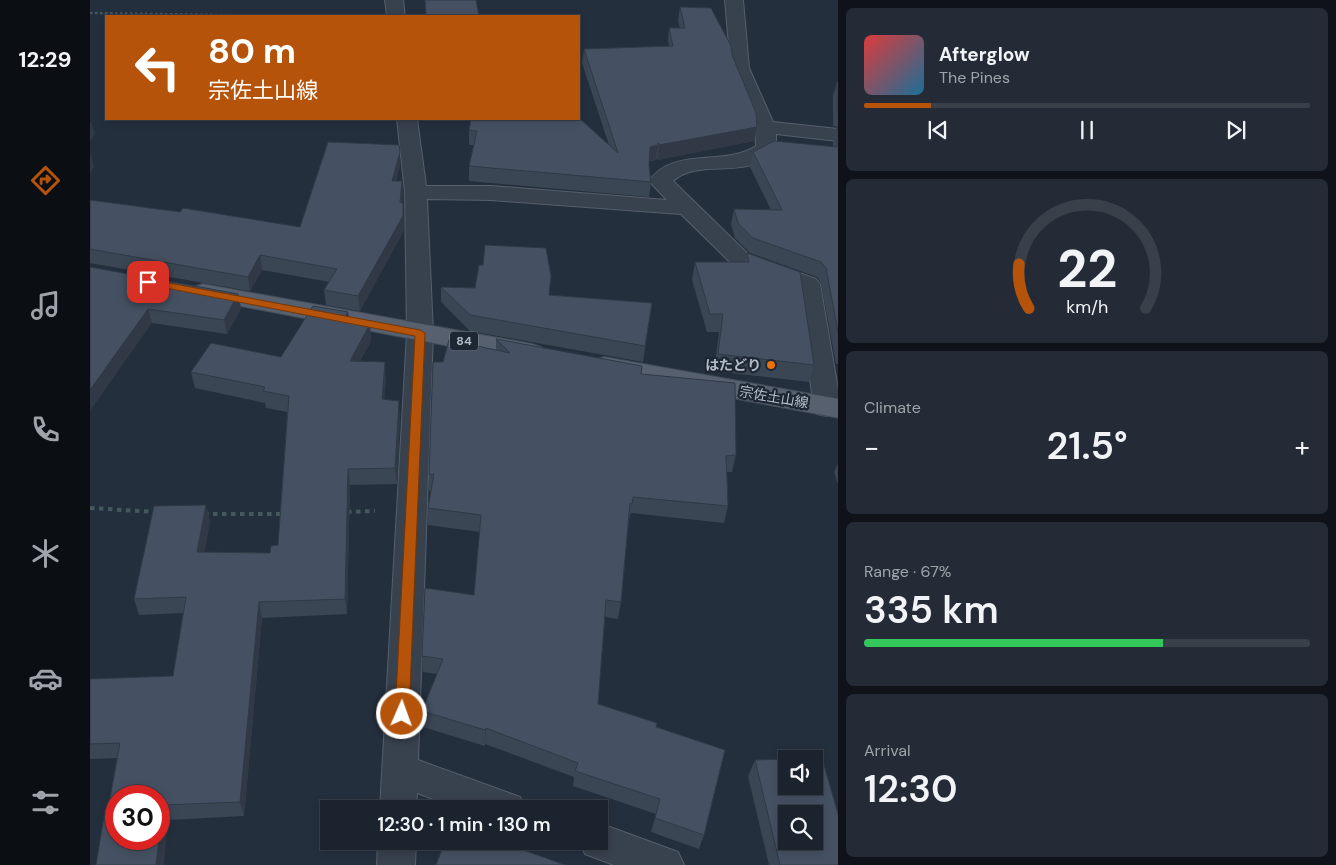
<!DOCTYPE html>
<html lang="en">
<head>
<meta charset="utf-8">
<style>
	:root { --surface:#1b232e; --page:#242b36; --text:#f1f3f6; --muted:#a0a4aa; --line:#39404a; --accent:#b45309 }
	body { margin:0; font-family:"DM Sans","Noto Sans JP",sans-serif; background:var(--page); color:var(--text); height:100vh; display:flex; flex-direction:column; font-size:19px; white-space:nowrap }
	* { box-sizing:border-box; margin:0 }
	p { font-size:16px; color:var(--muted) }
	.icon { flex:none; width:28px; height:28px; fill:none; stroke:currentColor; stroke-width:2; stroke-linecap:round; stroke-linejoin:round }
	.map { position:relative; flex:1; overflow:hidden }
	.panel { display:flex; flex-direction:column; gap:8px; padding:8px; background:#0f1319; width:498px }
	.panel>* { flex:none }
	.top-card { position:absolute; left:15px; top:15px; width:475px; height:105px; border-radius:0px; box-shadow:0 2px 8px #0003,0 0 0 1px var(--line); background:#b45309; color:#fff; overflow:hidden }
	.tools { position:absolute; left:688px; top:750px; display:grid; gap:10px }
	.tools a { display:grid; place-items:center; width:45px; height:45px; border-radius:0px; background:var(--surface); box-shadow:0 2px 8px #0003,0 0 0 1px var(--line); font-size:25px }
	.speed { position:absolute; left:15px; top:785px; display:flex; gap:10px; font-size:25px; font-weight:700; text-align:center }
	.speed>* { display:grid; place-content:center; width:65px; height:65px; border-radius:50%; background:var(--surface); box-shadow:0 2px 8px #0003,0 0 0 1px var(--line); line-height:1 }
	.speed .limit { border:8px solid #d22; background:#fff; color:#111 }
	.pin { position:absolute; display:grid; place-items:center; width:42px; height:42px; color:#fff; margin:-21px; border-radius:10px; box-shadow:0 2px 8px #0006 }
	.me { position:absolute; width:55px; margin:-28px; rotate:2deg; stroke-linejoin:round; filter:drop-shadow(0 0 4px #0008) }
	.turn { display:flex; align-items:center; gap:18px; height:105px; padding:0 20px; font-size:22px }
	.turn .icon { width:65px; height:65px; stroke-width:2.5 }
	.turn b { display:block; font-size:35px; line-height:42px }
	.big { font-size:38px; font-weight:600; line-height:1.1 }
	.panel .tile { flex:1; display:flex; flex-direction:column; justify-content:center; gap:8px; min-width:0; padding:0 18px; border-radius:8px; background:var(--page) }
	.panel .dial { align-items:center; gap:0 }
	.dial svg { height:130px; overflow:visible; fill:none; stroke:var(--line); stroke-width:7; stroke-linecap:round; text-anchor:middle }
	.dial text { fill:var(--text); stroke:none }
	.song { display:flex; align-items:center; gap:15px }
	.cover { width:60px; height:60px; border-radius:8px; background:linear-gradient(135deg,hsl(0 70% 55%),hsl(200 70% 35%)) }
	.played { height:5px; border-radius:2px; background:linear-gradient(90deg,var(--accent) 15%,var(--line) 15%) }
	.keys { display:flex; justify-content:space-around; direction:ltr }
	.heat { display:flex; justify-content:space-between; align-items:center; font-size:28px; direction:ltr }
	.charge { height:8px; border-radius:4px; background:linear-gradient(90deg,#34c759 67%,var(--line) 0) }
	.trip { position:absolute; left:230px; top:800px; width:288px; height:50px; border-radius:0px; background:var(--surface); box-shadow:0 2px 8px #0003,0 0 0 1px var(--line); font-weight:600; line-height:50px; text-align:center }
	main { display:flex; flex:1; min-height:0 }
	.tabs { display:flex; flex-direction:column; width:90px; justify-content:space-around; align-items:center; background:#0b0e12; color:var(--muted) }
	.tabs .icon { width:35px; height:35px }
	.tabs .active { color:var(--accent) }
	.tabs b { font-size:22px; color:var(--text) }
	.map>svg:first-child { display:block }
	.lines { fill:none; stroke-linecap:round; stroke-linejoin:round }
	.minor-casing { stroke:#565f6c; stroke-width:2 }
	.major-casing { stroke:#414a57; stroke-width:2 }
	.path-far1 { stroke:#44595c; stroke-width:2.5; stroke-dasharray:2.5 2.5; stroke-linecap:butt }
	.path { stroke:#44595c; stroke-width:4; stroke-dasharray:4.5 4.5; stroke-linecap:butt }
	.minor { fill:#38414e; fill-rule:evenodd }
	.major { fill:#56606e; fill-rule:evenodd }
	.wall { fill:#3b4654 }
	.shaded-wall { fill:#303945 }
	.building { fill:#455162; stroke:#303945; fill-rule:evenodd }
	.route { fill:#b45309; stroke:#753606 }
	.food-dot { fill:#e8710a; stroke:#1d2633; stroke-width:2 }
	.labels { text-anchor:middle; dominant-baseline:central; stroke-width:4.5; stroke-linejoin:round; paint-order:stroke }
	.shield { fill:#1d2633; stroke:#878f9c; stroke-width:1 }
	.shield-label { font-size:12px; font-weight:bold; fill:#b4bcc9 }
	.poi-label { font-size:14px; font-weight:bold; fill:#b4bcc9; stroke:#1d2633; text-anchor:end }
	.street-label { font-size:14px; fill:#b4bcc9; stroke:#1d2633 }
</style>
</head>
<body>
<main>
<nav class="tabs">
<b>12:29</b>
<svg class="icon active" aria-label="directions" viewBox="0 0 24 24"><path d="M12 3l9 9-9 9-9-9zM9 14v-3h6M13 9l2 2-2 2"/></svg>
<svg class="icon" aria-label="music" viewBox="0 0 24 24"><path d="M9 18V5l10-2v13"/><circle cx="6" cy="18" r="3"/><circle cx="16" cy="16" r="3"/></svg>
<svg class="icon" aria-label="phone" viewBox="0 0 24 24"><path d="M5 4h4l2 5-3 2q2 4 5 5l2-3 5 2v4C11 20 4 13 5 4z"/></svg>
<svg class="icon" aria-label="climate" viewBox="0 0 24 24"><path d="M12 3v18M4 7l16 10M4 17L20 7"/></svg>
<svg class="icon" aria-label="car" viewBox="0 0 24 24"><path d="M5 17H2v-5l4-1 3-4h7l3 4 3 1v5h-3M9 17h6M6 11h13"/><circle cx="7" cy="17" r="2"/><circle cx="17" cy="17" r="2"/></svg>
<svg class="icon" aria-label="filters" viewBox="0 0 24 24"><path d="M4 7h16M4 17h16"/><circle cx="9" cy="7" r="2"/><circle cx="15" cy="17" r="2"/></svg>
</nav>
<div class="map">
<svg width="749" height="865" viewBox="0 0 749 865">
	<rect width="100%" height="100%" fill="#242f3e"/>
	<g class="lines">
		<defs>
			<path id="minor" d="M295,0H313L315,16H297Z
				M635,0H653L659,68L683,122L749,129V141L686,134V148C662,183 610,156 583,181L659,255L726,279L730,284L749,395L747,414L737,416L727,414L724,407L707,288L643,265L591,214L401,200L337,199L343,333L328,760L430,797L435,809H370L327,793L326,809H290L317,333L315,192L307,119H327L336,186H401L577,200L559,181C584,146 633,167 666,146L665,127L641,68Z
				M509,823L588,852L594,865H524L495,854L489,841H509Z
				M288,841H326L325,865H287Z"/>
			<path id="major" d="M113,284L442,344L451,347L455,353L451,359L442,362L104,297L101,292L104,287Z
				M514,357L749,399V418L505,372L501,366L505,360Z"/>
		</defs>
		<!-- minor casing -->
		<use href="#minor" class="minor-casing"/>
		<!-- major casing -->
		<use href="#major" class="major-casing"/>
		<!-- path-far1 -->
		<path class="path-far1" d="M0,13L199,16"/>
		<!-- path -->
		<path class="path" d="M0,508L66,512
			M257,512L285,511
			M114,514H193"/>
		<!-- minor -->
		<use href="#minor" class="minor"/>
		<!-- major -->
		<use href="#major" class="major"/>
	</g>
	<!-- wall -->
	<path class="wall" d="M590,7L642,55L664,141L567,160L566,158V160L559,161V166L561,182L559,197L379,181V166L384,145H379V130L381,119L519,145L492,63L494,49L579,46L578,41L579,28H590L588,21Z
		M747,82H749V127L743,126V96Z
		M749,127V364H746L731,283L727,277L660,253L645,238L641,224L644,209L681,210L660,167L663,152L743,147V142L747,128Z
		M310,152V166L306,181H312L313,195L312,203L314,230L270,311L236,305L234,290L240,282L172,270L160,291L0,263V200L90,212L210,227Z
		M657,253L724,365L719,382L624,371L629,332H617L602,280L605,262H655Z
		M0,267L148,294L151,308L137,334L62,323Z
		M351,287L562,303L553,362L380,331L351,302Z
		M258,312L259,320L280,324L281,341L270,361L296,378L294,399L310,418L307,484L260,485L257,614L172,618L154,816L78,820L17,815L27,758L0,759V679L83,676L93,613L49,615L44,599L120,521L114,552L180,553L188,545L197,412L176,408L175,403L105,388L101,372L191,357Z
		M406,339L551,374L646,455L642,472H637L638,506L634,523L541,513L539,520L531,602L528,619L515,617L508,704L566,727L614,835L609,849L561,832L566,814L483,786L484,777L395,744V746L333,727L332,711L347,674L333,672L332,656L384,595L390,532L338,525V508L341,491H339V475L353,362L406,350Z
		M749,461V488L744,472Z
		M665,760L749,865H679L658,776Z"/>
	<!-- shaded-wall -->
	<path class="shaded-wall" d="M1,121L5,134L0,142V122Z
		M667,127L664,141L567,160L569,145Z
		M568,145L566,160L558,161L560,147Z
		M310,152V166L302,195V181Z
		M1,153L4,167L0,174V154Z
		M312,181L313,195L311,216L310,202Z
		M313,203L314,230L270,311L268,296Z
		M170,255L172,270L160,291L158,277Z
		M148,294L151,308L137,334L134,320Z
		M58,309L62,323L0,411V390Z
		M258,312L260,328L254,319Z
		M280,324L281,341L261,377L260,361Z
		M295,362L296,378L293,415L292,399Z
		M309,401L310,418L307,484L305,468Z
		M258,469L260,485L257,614L255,599Z
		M116,505L120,521L112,568L107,552Z
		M169,602L172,618L154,816L150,802Z
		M396,728L395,744V746V730Z
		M72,805L78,820L74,865H66Z"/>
	<!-- building -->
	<path class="building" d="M335,0H386L389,16H336Z
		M590,7L621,8L641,46L642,55L666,113L667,127L569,145L568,143V145L560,147L559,166L561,182L379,166L387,131L379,130L381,119H489V118L528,153L494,49L583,46L579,28H595Z
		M747,82H749V112H747Z
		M749,127V337L736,268L731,262L663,238L648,223L644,209L692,210L663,152L684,141L747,147V128Z
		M238,142L309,145L310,152L302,181H312L310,202L313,203V216L268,296L234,290L247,269L170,255L158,277L0,249V200L90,212L93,208L210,227Z
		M395,245L456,248L461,276L459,295L562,303L555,346L380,315L351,287L385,288L389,265H393Z
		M657,253L710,272L724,365L628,354L633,314H620L605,262H659Z
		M0,267L148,294L134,320L58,309L0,390Z
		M223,306L258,312L254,319L280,324L260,361L295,362L292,399L309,401L305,468L258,469L255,599L169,602L150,802L72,805L69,838V796H26V839H69L66,865H6L14,816L17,815L30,743L0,744V679L83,676L96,597L44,599L64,506L116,505L107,552L180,553L181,546L188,545L199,396L173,391L175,387L101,372L121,343L191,357Z
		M406,339L552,366L551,374L645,383L646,455L636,456L638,506L543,497L542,504L540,503L531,602L516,600L508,704L567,723L566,727L635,750L614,835L565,818L570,799L485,771L488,763L396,728L395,730L332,711L353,659L332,656L335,588L384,595L391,515L338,508L344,474L339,475L343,362H353L359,340L420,353Z
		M732,758L749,817V865H690L665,760L696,759V786H724V759H702ZM696,814H724V841H696Z
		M355,841H409L475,865H346Z"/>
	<!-- route -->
	<path class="route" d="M58,279L330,330L335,333L319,714L317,719L312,721L307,719L305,714L325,336L55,284L53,282Z"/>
	<!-- markers -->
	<circle class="food-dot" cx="681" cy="365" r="5"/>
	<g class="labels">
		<!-- shield labels -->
		<rect class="shield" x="360" y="331.5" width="28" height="19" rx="4"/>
		<g class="shield-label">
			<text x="374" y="341">84</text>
		</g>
		<!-- poi labels -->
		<g class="poi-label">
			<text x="671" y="365">はたどり</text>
		</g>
		<!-- street labels -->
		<g class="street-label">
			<text transform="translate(684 397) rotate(10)">宗佐土山線</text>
		</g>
	</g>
</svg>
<div class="tools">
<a><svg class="icon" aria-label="sound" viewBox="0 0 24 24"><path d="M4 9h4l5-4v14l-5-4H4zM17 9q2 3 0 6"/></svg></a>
<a><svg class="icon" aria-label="search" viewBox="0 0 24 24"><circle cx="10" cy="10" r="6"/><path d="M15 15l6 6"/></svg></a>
</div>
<div class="speed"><div class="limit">30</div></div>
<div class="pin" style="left:58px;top:282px;background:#d93025"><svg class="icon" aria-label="arrive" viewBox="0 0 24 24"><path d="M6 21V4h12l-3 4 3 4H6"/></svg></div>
<svg class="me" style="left:312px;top:714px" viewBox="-20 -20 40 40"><circle r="17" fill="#b45309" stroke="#fff" stroke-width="3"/><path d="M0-11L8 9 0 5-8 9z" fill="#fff"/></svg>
<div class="trip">12:30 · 1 min · 130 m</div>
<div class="top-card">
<div class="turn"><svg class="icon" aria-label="left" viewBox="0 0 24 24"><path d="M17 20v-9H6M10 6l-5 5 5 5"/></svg><div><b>80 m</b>宗佐土山線</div></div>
</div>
</div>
<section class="panel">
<div class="tile">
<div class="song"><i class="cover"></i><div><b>Afterglow</b><p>The Pines</p></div></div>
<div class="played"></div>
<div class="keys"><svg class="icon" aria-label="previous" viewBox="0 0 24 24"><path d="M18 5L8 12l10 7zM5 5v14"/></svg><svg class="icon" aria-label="pause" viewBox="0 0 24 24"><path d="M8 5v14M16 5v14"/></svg><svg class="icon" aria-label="next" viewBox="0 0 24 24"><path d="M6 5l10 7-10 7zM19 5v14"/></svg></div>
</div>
<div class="tile dial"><svg viewBox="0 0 100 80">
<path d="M14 69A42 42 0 1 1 86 69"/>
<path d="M14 69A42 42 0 0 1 8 42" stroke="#b45309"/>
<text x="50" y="56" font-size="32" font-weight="700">22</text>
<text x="50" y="72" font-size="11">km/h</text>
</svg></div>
<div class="tile"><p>Climate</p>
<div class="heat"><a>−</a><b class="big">21.5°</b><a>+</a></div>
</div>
<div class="tile"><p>Range · 67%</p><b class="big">335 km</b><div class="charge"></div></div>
<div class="tile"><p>Arrival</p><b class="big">12:30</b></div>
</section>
</main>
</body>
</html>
